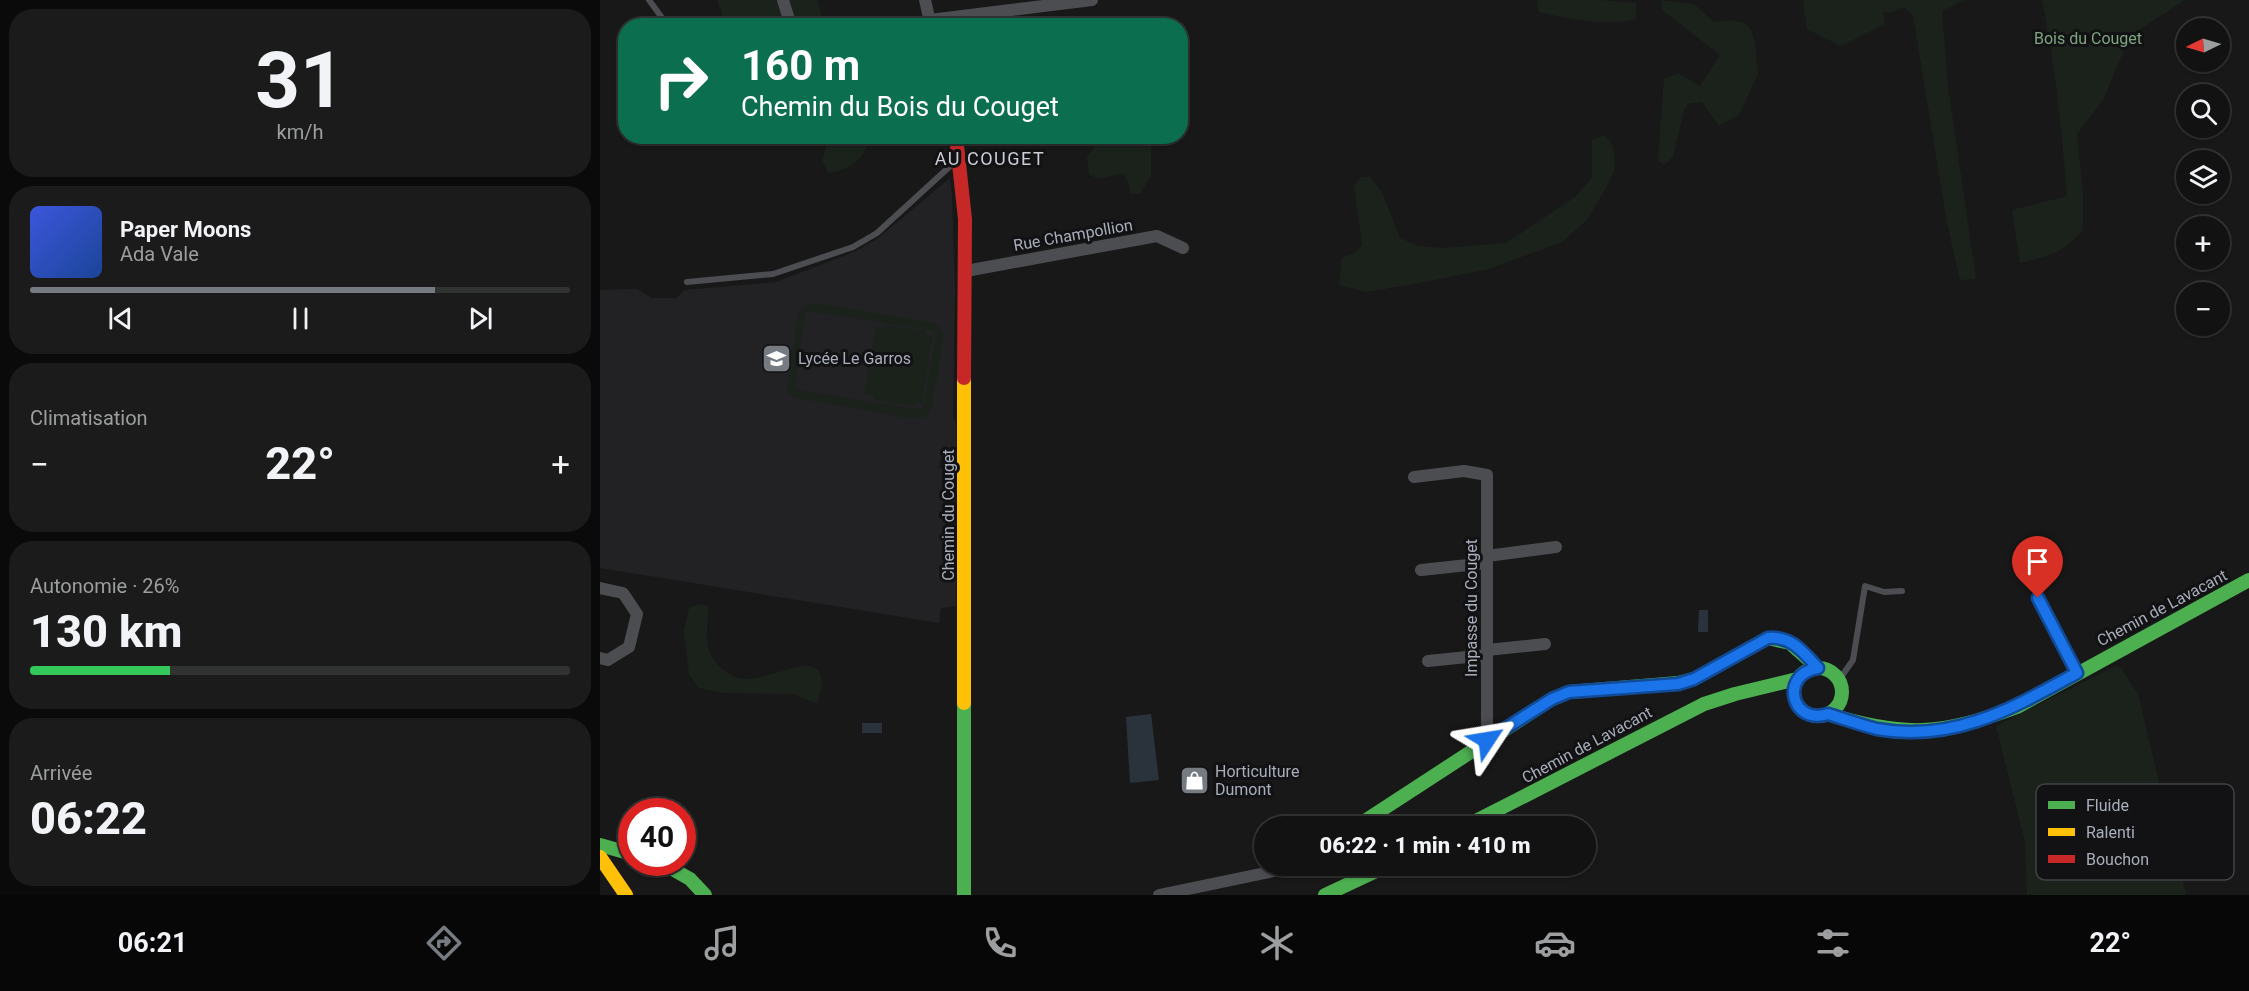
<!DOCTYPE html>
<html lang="fr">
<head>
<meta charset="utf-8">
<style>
	:root { --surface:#121212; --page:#1b1b1b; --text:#f1f3f6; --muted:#9c9e9f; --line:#313232; --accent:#767a81 }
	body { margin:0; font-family:Roboto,sans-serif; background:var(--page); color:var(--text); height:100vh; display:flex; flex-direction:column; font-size:22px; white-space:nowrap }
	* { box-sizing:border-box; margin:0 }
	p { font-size:20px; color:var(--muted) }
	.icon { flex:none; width:33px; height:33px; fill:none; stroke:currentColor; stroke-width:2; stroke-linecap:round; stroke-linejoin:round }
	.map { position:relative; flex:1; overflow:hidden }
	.details { display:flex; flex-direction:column; gap:9px; padding:9px; background:#0a0a0a; width:600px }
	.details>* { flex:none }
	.guide { position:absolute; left:18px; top:18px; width:570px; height:126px; border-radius:24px; box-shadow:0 2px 4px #0004,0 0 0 2px var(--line); background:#0b6e4f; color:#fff; overflow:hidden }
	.needle { width:39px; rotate:265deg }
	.fabs { position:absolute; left:1576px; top:18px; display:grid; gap:12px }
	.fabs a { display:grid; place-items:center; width:54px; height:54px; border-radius:50%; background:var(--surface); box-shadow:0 2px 4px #0004,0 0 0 2px var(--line); font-size:30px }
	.speed { position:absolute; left:18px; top:798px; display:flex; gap:12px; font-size:30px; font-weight:700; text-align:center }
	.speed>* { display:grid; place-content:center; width:78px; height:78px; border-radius:50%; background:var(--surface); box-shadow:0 2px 4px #0004,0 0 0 2px var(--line); line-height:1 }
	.speed .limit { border:9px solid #d22; background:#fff; color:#111 }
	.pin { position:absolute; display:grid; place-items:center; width:51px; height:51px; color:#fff; margin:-62px -26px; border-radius:50% 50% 50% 0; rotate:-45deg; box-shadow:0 0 6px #0007 }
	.pin .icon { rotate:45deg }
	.me { position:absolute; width:66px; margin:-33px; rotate:57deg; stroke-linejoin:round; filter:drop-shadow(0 0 4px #0008) }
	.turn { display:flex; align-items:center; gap:21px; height:126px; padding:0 24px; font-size:27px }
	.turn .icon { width:78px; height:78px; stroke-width:2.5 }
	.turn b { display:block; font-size:42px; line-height:51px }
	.big { font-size:45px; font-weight:800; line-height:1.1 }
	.details .card { flex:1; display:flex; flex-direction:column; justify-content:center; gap:9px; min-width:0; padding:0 21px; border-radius:24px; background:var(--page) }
	.details .dial { align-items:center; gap:0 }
	.dial b { font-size:78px; line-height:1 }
	.song { display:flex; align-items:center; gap:18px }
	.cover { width:72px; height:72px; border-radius:9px; background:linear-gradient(135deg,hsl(230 70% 55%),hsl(220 70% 35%)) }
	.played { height:6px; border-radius:3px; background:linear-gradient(90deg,var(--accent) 75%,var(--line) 75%) }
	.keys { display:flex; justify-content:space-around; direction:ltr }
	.heat { display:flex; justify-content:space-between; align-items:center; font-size:33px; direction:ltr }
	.charge { height:9px; border-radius:4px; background:linear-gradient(90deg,#34c759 26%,var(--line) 0) }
	.trip { position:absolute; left:654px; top:816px; width:342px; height:60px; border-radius:30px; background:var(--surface); box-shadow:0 2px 4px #0004,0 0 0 2px var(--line); font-weight:800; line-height:60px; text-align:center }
	.menu { display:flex; height:96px; justify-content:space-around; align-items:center; background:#070707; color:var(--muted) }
	.menu .icon { width:42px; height:42px }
	.menu .active { color:var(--accent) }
	.menu b { font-size:27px; color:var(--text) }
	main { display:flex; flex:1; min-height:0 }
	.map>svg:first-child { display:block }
	.built { fill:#222225 }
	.green { fill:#1b221c; fill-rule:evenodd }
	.water { fill:#2a333b }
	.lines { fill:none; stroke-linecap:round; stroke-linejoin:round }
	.lane { stroke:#4c4d51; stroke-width:6 }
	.street { stroke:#4c4d51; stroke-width:12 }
	.fast { stroke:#4caf50; stroke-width:14 }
	.slow { stroke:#ffc107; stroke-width:14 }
	.jam { stroke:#c62828; stroke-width:14 }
	.route-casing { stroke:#114b97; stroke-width:15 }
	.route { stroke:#1a73e8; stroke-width:10 }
	.labels { text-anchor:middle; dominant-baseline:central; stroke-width:6; stroke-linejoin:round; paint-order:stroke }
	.park-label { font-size:16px; fill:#7ea580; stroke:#121214 }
	.street-label { font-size:16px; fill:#a8aeba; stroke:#121214 }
	.poi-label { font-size:16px; fill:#a8aeba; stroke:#121214; text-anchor:start }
	.neighbourhood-label { font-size:18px; letter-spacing:1.5px; fill:#cacdd5; stroke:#121214 }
	.key { fill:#121214; stroke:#3f4146; stroke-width:1.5 }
	.key-label { font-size:16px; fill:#a8aeba }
</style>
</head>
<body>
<main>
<section class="details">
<div class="card dial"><b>31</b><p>km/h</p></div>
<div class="card">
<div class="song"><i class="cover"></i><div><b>Paper Moons</b><p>Ada Vale</p></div></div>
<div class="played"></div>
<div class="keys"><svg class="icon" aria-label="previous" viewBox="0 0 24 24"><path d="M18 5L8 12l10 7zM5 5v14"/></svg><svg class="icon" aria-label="pause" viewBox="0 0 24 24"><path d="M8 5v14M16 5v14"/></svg><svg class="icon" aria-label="next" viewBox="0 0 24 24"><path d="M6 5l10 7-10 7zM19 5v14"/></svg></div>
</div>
<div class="card"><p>Climatisation</p>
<div class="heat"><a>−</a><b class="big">22°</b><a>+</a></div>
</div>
<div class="card"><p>Autonomie · 26%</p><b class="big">130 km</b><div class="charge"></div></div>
<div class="card"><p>Arrivée</p><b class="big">06:22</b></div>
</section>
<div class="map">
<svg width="1649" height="895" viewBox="0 0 1649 895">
	<rect width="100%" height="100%" fill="#181818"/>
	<!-- built -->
	<path class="built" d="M350,178L352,196L355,289L353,418L356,424V452H347L340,459L339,468L347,470L355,481L356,606L341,608L339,623L0,568V290L37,289L52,298H76L85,290L176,282L254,252L277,239Z"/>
	<!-- green -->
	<path class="green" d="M117,0H218L224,25H126Z
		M937,0H1000L1036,3V19C1005,27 970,19 939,12Z
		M1061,0L1094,4L1114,22L1134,20L1144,23L1150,28L1155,42L1158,74L1139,115L1119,126L1102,102L1088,104L1084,110L1073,157L1064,165L1058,160L1064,79L1078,73L1100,86L1120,55L1062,10Z
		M1203,0H1364L1342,11L1348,86L1376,279L1360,280L1347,223L1313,15L1302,7L1290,13L1283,11L1285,24L1241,46L1207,29Z
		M1442,0H1585L1530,36L1503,100L1477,134L1483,194V230C1460,255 1451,255 1420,263L1412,210L1467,196C1462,130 1455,65 1442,0Z
		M1005,135L1013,146L1015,169L1006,188L987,220L962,242L889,269L814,284L767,292L739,285L742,258L757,251L762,245L754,186L761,177H770L782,192L800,238L818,246L842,248L906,243L975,197L992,178V140Z
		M229,137V136L271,137C264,159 252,169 229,173L222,161Z
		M512,137L528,140L536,137H551V176L540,194H531C524,159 517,180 498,178C495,178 492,175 489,174L487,157L499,141Z
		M214,303L333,323L340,327L344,335L332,407L327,416L313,419L197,398L190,395L187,388L198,314L204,306ZM209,311L334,331L336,336L323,408L318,409L199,390L195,387L205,315Z
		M286,325L326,331V335L333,336L322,403L315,402L314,406L274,400V395L264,394L275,327L285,328Z
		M101,604L108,606C109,619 105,636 108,648C112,663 130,679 146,679C176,680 239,636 217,704L194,694L122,693L99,688L89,675L84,630L89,608Z
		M1516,666L1521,668L1538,694L1586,895H1427L1425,842L1396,726Z"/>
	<!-- water -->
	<path class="water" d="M1099,610H1108V632H1098Z
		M551,714L559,780L530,783L526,717Z
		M262,723H282V733H262Z"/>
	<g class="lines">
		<!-- lane -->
		<path class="lane" d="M49,0L68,26
			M87,282L173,274L253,247L277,233L358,159
			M1239,680L1253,660L1265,586L1284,592L1302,591"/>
		<!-- street -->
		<path class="street" d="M183,0L191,26
			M325,0L331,26
			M330,20L492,0
			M366,271L557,236L583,248
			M814,477L864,471L887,475V740
			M887,556L956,547
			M821,570L887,563
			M0,588L23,593L37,614L29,647L8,660L0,658
			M1438,598L1477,673
			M887,650L945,644
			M828,661L887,655
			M559,895L665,873L692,866"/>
		<!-- fast -->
		<path class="fast" d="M1194 692a24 24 0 1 1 48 0a24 24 0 1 1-48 0Z
			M364,703V895
			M1228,714C1305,738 1342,735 1417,707L1649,580
			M757,826L952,699L969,692L1078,683L1094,679L1168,638L1190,643L1218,668
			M866,826L1104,704L1135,694L1197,679
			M0,845L32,854
			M60,862L90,879L105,895
			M725,895L787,866"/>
		<!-- slow -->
		<path class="slow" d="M364,378V703
			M0,857L26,895"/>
		<!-- jam -->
		<path class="jam" d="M356,136L365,219L364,378"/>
	</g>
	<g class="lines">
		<defs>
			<path id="route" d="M887,740L952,699L969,692L1078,684L1094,679L1168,638C1192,636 1203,652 1218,668C1179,674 1191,726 1228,714C1244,719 1261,725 1277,729C1354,743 1413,708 1477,673L1438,598"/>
		</defs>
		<!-- route casing -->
		<use href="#route" class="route-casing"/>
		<!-- route -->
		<use href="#route" class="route"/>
	</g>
	<!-- icons -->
	<defs>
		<symbol id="school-square" viewBox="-11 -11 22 22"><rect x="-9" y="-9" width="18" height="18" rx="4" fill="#767a81" stroke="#121214"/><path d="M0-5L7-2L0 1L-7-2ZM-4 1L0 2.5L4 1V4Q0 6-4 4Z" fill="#fff"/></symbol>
		<symbol id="shop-square" viewBox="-11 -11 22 22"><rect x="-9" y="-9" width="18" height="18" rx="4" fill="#767a81" stroke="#121214"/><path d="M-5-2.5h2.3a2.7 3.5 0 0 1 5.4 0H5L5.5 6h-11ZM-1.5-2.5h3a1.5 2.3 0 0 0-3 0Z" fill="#fff"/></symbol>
	</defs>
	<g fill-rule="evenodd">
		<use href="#school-square" x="160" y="342" width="33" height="33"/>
		<use href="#shop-square" x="578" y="764" width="33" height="33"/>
	</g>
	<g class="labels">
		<!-- park labels -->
		<g class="park-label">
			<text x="1488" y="38">Bois du Couget</text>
		</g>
		<!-- street labels -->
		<g class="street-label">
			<text transform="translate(473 235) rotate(-10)">Rue Champollion</text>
			<text transform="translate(348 515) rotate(-90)">Chemin du Couget</text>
			<text transform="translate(871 608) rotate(-90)">Impasse du Couget</text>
			<text transform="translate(1562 608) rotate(-28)">Chemin de Lavacant</text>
			<text transform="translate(987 745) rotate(-28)">Chemin de Lavacant</text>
		</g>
		<!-- poi labels -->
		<g class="poi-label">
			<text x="198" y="358">Lycée Le Garros</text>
			<text x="615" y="771">Horticulture<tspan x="615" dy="18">Dumont</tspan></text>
		</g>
		<!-- neighbourhood labels -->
		<g class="neighbourhood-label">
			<text x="390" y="158">AU COUGET</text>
		</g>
	</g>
	<!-- legend -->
	<rect x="1436" y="784" width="198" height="96" rx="9" class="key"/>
	<rect x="1448" y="801" width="27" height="8" fill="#4caf50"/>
	<rect x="1448" y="828" width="27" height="8" fill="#ffc107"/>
	<rect x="1448" y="855" width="27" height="8" fill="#c62828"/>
	<g class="key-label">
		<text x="1486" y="811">Fluide</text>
		<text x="1486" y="838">Ralenti</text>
		<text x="1486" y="865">Bouchon</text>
	</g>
</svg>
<div class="fabs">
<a><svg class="needle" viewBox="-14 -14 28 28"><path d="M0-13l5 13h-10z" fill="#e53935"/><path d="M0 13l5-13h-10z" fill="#9c9e9f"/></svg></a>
<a><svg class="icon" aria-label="search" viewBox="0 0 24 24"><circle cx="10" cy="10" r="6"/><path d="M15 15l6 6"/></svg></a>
<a><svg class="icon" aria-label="layers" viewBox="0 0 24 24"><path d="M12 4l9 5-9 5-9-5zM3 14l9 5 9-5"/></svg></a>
<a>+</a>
<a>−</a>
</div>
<div class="speed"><div class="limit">40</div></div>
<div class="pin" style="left:1438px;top:598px;background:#d93025"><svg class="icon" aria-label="arrive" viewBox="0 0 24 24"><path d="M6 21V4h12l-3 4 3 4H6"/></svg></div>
<svg class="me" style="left:887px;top:740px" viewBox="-20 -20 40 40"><path d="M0-17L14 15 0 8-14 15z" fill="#1a73e8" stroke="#fff" stroke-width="4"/></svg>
<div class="trip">06:22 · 1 min · 410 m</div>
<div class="guide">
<div class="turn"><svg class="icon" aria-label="right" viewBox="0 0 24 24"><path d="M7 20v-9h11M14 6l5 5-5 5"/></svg><div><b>160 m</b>Chemin du Bois du Couget</div></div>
</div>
</div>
</main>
<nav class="menu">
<b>06:21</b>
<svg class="icon active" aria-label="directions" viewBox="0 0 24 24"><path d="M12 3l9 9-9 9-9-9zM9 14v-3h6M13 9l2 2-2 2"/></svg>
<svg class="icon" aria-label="music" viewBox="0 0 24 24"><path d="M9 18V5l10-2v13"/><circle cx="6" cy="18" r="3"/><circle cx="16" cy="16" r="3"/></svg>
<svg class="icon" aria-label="phone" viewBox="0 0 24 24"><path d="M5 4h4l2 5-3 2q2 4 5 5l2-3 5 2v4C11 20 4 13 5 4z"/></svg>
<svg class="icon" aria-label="climate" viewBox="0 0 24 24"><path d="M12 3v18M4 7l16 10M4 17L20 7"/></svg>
<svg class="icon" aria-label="car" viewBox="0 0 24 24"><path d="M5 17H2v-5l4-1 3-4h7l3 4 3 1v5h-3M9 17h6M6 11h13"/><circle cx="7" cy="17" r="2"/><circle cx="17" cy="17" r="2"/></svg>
<svg class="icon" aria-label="filters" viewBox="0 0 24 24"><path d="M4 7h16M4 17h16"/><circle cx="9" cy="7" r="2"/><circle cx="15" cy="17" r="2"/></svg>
<b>22°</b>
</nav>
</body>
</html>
